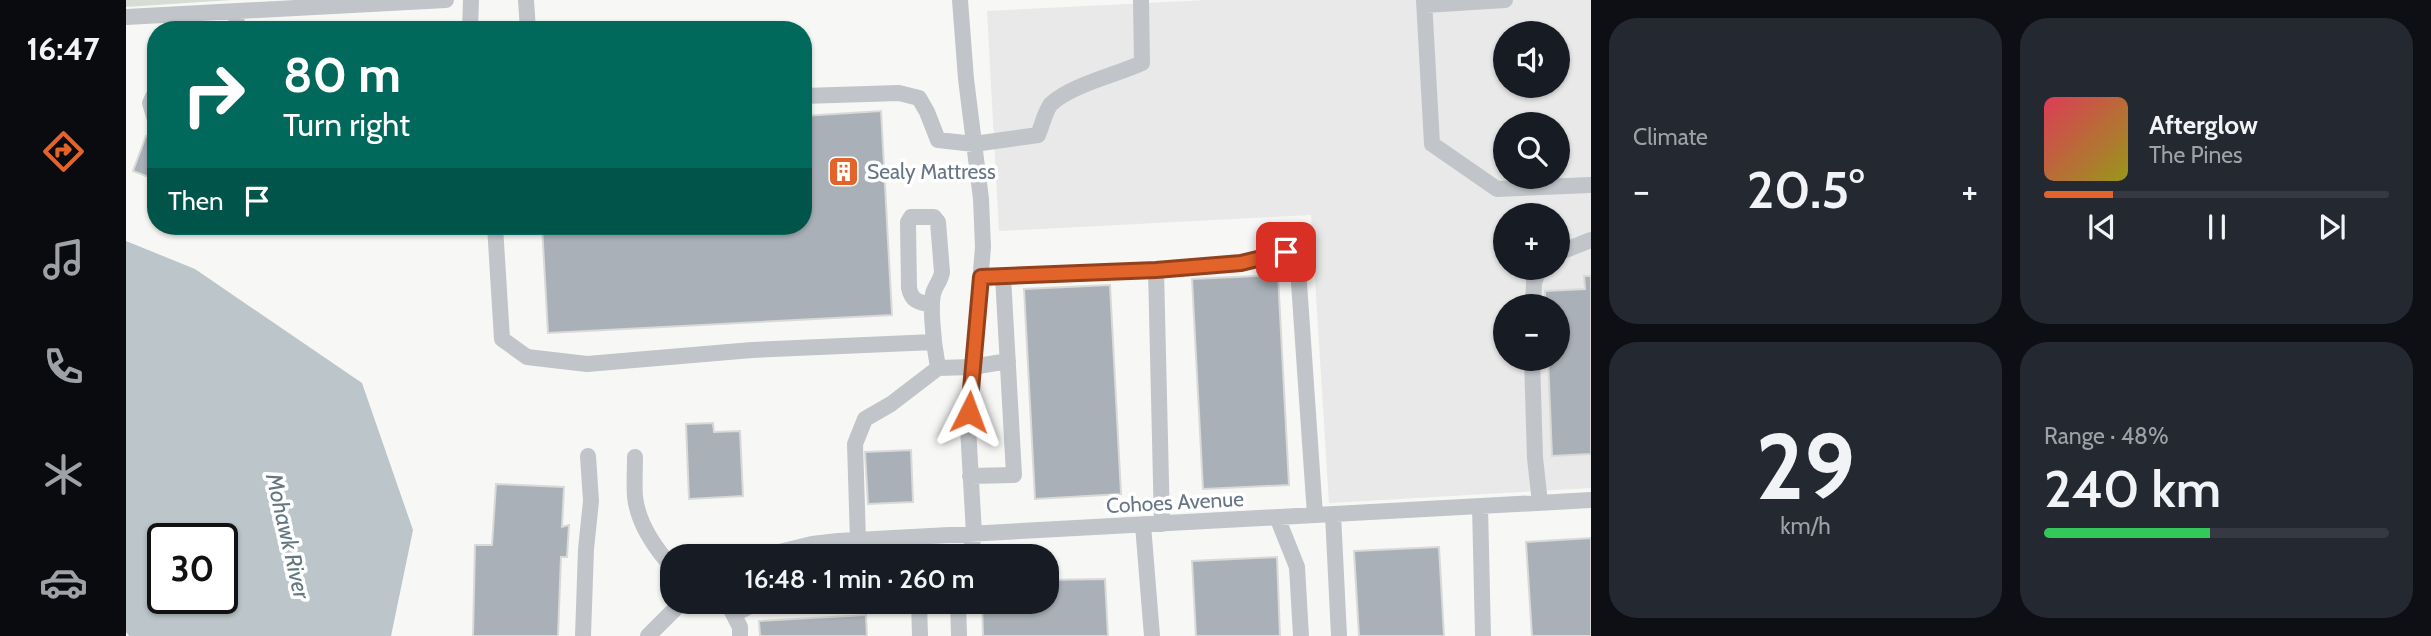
<!DOCTYPE html>
<html lang="en">
<head>
<meta charset="utf-8">
<style>
	:root { --surface:#171b24; --page:#242831; --text:#f1f3f6; --muted:#9ea1a6; --line:#363941; --accent:#e2642b }
	body { margin:0; font-family:Cabin,sans-serif; background:var(--page); color:var(--text); height:100vh; display:flex; flex-direction:column; font-size:26px; white-space:nowrap }
	* { box-sizing:border-box; margin:0 }
	p { font-size:23px; color:var(--muted) }
	.icon { flex:none; width:38px; height:38px; fill:none; stroke:currentColor; stroke-width:2; stroke-linecap:round; stroke-linejoin:round }
	.map { position:relative; flex:1; overflow:hidden }
	.side { display:flex; flex-direction:column; gap:18px; padding:18px; background:#0d0f14; width:840px }
	.side>* { flex:none }
	.hud { position:absolute; left:21px; top:21px; width:665px; height:214px; border-radius:28px; box-shadow:0 2px 5px #0004; background:#00695c; color:#fff; overflow:hidden }
	.controls { position:absolute; left:1367px; top:21px; display:grid; gap:14px }
	.controls a { display:grid; place-items:center; width:77px; height:77px; border-radius:50%; background:var(--surface); box-shadow:0 2px 5px #0004; font-size:35px }
	.speed { position:absolute; left:21px; top:523px; display:flex; gap:14px; font-size:35px; font-weight:700; text-align:center }
	.speed>* { display:grid; place-content:center; width:91px; height:91px; border-radius:50%; background:var(--surface); box-shadow:0 2px 5px #0004; line-height:1 }
	.speed .limit { border:4px solid #111; border-radius:10px; background:#fff; color:#111 }
	.pin { position:absolute; display:grid; place-items:center; width:60px; height:60px; color:#fff; margin:-30px; border-radius:14px; box-shadow:0 4px 10px #0006 }
	.me { position:absolute; width:77px; margin:-38px; rotate:3deg; stroke-linejoin:round; filter:drop-shadow(0 0 5px #0008) }
	.turn { display:flex; align-items:center; gap:24px; height:147px; padding:0 21px; font-size:32px }
	.turn .icon { width:91px; height:91px; stroke-width:2.5 }
	.turn b { display:block; font-size:49px; line-height:60px }
	.then { display:flex; align-items:center; height:66px; padding:0 21px; background:#0003; gap:14px; font-size:26px }
	.big { font-size:52px; font-weight:600; line-height:1.1 }
	.side .tile { flex:1; display:flex; flex-direction:column; justify-content:center; gap:10px; min-width:0; padding:0 24px; border-radius:28px; background:var(--page) }
	.side .dial { align-items:center; gap:0 }
	.dial b { font-size:91px; line-height:1 }
	.song { display:flex; align-items:center; gap:21px }
	.cover { width:84px; height:84px; border-radius:10px; background:linear-gradient(135deg,hsl(350 70% 55%),hsl(60 70% 35%)) }
	.played { height:7px; border-radius:4px; background:linear-gradient(90deg,var(--accent) 20%,var(--line) 20%) }
	.keys { display:flex; justify-content:space-around; direction:ltr }
	.heat { display:flex; justify-content:space-between; align-items:center; font-size:38px; direction:ltr }
	.charge { height:10px; border-radius:5px; background:linear-gradient(90deg,#34c759 48%,var(--line) 0) }
	.side .tiles { flex:1; display:grid; gap:18px; grid-template-columns:repeat(2,1fr) }
	.trip { position:absolute; left:534px; top:544px; width:399px; height:70px; border-radius:28px; background:var(--surface); box-shadow:0 2px 5px #0004; font-weight:600; line-height:70px; text-align:center }
	main { display:flex; flex:1; min-height:0 }
	.dock { display:flex; flex-direction:column; width:126px; justify-content:space-around; align-items:center; background:#090b0e; color:var(--muted) }
	.dock .icon { width:49px; height:49px }
	.dock .selected { color:var(--accent) }
	.dock b { font-size:32px; color:var(--text) }
	.map>svg:first-child { display:block }
	.built { fill:#e8e9e8; fill-rule:evenodd }
	.green { fill:#d7ddd4 }
	.water { fill:#bbc5ca; fill-rule:evenodd }
	.building { fill:#a9b0b7; stroke:#d9d9d7; stroke-width:2 }
	.lines { fill:none; stroke-linecap:round; stroke-linejoin:round }
	.minor { stroke:#c1c4c9; stroke-width:16 }
	.route-casing { stroke:#93411c; stroke-width:18 }
	.route { stroke:#e2642b; stroke-width:12 }
	.labels { text-anchor:middle; dominant-baseline:central; stroke-width:7; stroke-linejoin:round; paint-order:stroke }
	.poi-label { font-size:21px; fill:#677686; stroke:#fff; text-anchor:start }
	.street-label { font-size:21px; fill:#677686; stroke:#fff }
	.water-label { font-size:23px; font-style:italic; fill:#637781; stroke:#fff }
</style>
</head>
<body>
<main>
<nav class="dock">
<b>16:47</b>
<svg class="icon selected" aria-label="directions" viewBox="0 0 24 24"><path d="M12 3l9 9-9 9-9-9zM9 14v-3h6M13 9l2 2-2 2"/></svg>
<svg class="icon" aria-label="music" viewBox="0 0 24 24"><path d="M9 18V5l10-2v13"/><circle cx="6" cy="18" r="3"/><circle cx="16" cy="16" r="3"/></svg>
<svg class="icon" aria-label="phone" viewBox="0 0 24 24"><path d="M5 4h4l2 5-3 2q2 4 5 5l2-3 5 2v4C11 20 4 13 5 4z"/></svg>
<svg class="icon" aria-label="climate" viewBox="0 0 24 24"><path d="M12 3v18M4 7l16 10M4 17L20 7"/></svg>
<svg class="icon" aria-label="car" viewBox="0 0 24 24"><path d="M5 17H2v-5l4-1 3-4h7l3 4 3 1v5h-3M9 17h6M6 11h13"/><circle cx="7" cy="17" r="2"/><circle cx="17" cy="17" r="2"/></svg>
</nav>
<div class="map">
<svg width="1465" height="636" viewBox="0 0 1465 636">
	<rect width="100%" height="100%" fill="#f7f8f5"/>
	<!-- built -->
	<path class="built" d="M1081,0H1465V488L1203,503L1185,215L873,231L861,11ZM1379,33H1432V86H1379ZM1379,124H1432V177H1379ZM1379,215H1432V268H1379ZM1379,306H1432V359H1379Z"/>
	<!-- green -->
	<path class="green" d="M0,0H106L0,7Z"/>
	<!-- water -->
	<path class="water" d="M0,241L69,269L236,383L287,530L265,636H3L0,632ZM37,539H96V598H37Z"/>
	<!-- building -->
	<path class="building" d="M755,111L766,315L422,333L416,226H677V116Z
		M20,136L30,140V180L7,171Z
		M1152,275L1163,485L1077,489L1066,279Z
		M1458,276H1465V454L1426,456L1422,359H1432V306H1419V291L1459,289Z
		M984,285L995,494L909,499L898,289Z
		M587,423L588,432L614,431L617,496L563,499L560,424Z
		M785,450L787,502L742,504L739,452Z
		M370,484L438,487L436,527L443,525L441,557H435L432,636H347L349,545H366Z
		M1465,538V636H1406L1400,542Z
		M1313,547L1318,636H1233L1228,551Z
		M1151,557L1154,636H1070L1066,561Z
		M979,579L982,636H857L856,602H920V580Z
		M740,615L741,636H634L633,621Z"/>
	<g class="lines">
		<!-- minor -->
		<path class="minor" d="M400,0L402,30
			M834,0L840,79L855,199L857,247L842,427L848,534L844,556
			M1298,0L1306,144L1371,189L1465,185
			M1299,5L1379,0
			M110,11L111,30
			M0,17L320,0
			M344,30L345,0
			M30,91L24,103L30,123
			M677,96L773,93L793,98L801,112L812,140L848,144L912,135C916,126 919,111 925,104C945,85 990,75 1016,63L1015,0
			M369,226L376,339L401,357L461,364L626,350L808,342L812,368L846,367L882,361
			M1432,253L1465,240
			M1030,270L1036,524
			M855,277L1030,270L1115,263L1160,252L1171,254L1189,515
			M806,305C793,302 786,302 783,288L782,222L785,217H808L812,222L816,272C815,281 809,285 807,294C804,309 807,326 808,342
			M1407,306L1408,282L1414,268
			M1406,359L1409,458L1414,503
			M509,457C509,470 508,484 509,497C512,523 529,548 546,567
			M844,476L888,475L877,276
			M1354,506L1357,636
			M1207,514L1213,636
			M1151,517L1171,567L1175,636
			M1017,525L1026,636
			M790,537L791,556
			M732,540L729,444L739,419L765,404L812,368
			M637,556L686,544L712,541L1465,500
			M601,602L614,627V636
			M793,602L794,636
			M832,602L833,636
			M608,614L632,602
			M457,636L460,549L465,501L462,456
			M522,636L556,602"/>
	</g>
	<g class="lines">
		<defs>
			<path id="route" d="M843,412L855,277L1030,270L1115,263L1160,252"/>
		</defs>
		<!-- route casing -->
		<use href="#route" class="route-casing"/>
		<!-- route -->
		<use href="#route" class="route"/>
	</g>
	<!-- icons -->
	<defs>
		<symbol id="building-square" viewBox="-11 -11 22 22"><rect x="-9" y="-9" width="18" height="18" rx="4" fill="#e2642b" stroke="#fff"/><path d="M-4-6H4V6H1V3H-1V6H-4ZM-2.5-4.3h1.7v1.8h-1.7ZM.8-4.3h1.7v1.8H.8ZM-2.5-1h1.7V.8h-1.7ZM.8-1h1.7V.8H.8Z" fill="#fff"/></symbol>
	</defs>
	<g fill-rule="evenodd">
		<use href="#building-square" x="700" y="154" width="35" height="35"/>
	</g>
	<g class="labels">
		<!-- poi labels -->
		<g class="poi-label">
			<text x="741" y="171">Sealy Mattress</text>
		</g>
		<!-- street labels -->
		<g class="street-label">
			<text transform="translate(1049 502) rotate(-3)">Cohoes Avenue</text>
		</g>
		<!-- water labels -->
		<g class="water-label">
			<text transform="translate(162 536) rotate(77)">Mohawk River</text>
		</g>
	</g>
</svg>
<div class="controls">
<a><svg class="icon" aria-label="sound" viewBox="0 0 24 24"><path d="M4 9h4l5-4v14l-5-4H4zM17 9q2 3 0 6"/></svg></a>
<a><svg class="icon" aria-label="search" viewBox="0 0 24 24"><circle cx="10" cy="10" r="6"/><path d="M15 15l6 6"/></svg></a>
<a>+</a>
<a>−</a>
</div>
<div class="speed"><div class="limit">30</div></div>
<div class="pin" style="left:1160px;top:252px;background:#d93025"><svg class="icon" aria-label="arrive" viewBox="0 0 24 24"><path d="M6 21V4h12l-3 4 3 4H6"/></svg></div>
<svg class="me" style="left:843px;top:412px" viewBox="-20 -20 40 40"><path d="M0-17L14 15 0 8-14 15z" fill="#e2642b" stroke="#fff" stroke-width="4"/></svg>
<div class="trip">16:48 · 1 min · 260 m</div>
<div class="hud">
<div class="turn"><svg class="icon" aria-label="right" viewBox="0 0 24 24"><path d="M7 20v-9h11M14 6l5 5-5 5"/></svg><div><b>80 m</b>Turn right</div></div>
<div class="then">Then<svg class="icon" aria-label="arrive" viewBox="0 0 24 24"><path d="M6 21V4h12l-3 4 3 4H6"/></svg></div>
</div>
</div>
<section class="side">
<div class="tiles">
<div class="tile"><p>Climate</p>
<div class="heat"><a>−</a><b class="big">20.5°</b><a>+</a></div>
</div>
<div class="tile">
<div class="song"><i class="cover"></i><div><b>Afterglow</b><p>The Pines</p></div></div>
<div class="played"></div>
<div class="keys"><svg class="icon" aria-label="previous" viewBox="0 0 24 24"><path d="M18 5L8 12l10 7zM5 5v14"/></svg><svg class="icon" aria-label="pause" viewBox="0 0 24 24"><path d="M8 5v14M16 5v14"/></svg><svg class="icon" aria-label="next" viewBox="0 0 24 24"><path d="M6 5l10 7-10 7zM19 5v14"/></svg></div>
</div>
<div class="tile dial"><b>29</b><p>km/h</p></div>
<div class="tile"><p>Range · 48%</p><b class="big">240 km</b><div class="charge"></div></div>
</div>
</section>
</main>
</body>
</html>
